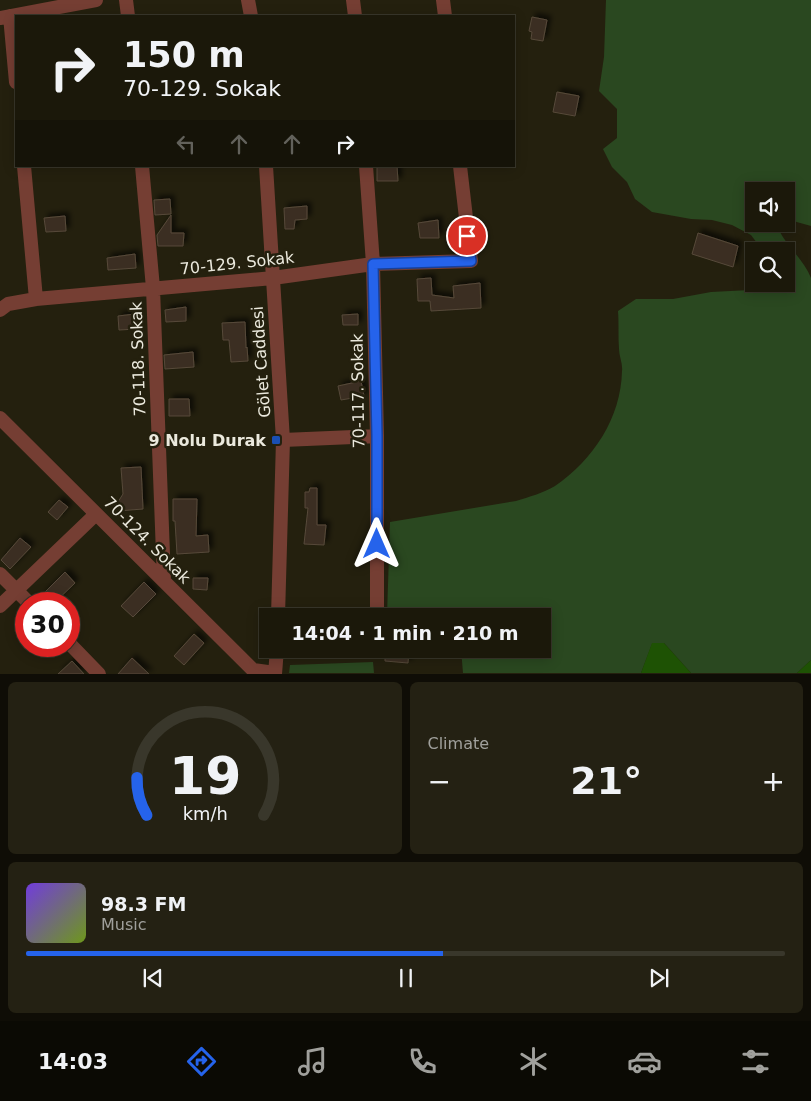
<!DOCTYPE html>
<html lang="en">
<head>
<meta charset="utf-8">
<style>
	:root { --surface:#1b180a; --page:#242113; --text:#f1f3f6; --muted:#a0a09c; --line:#39372b; --accent:#2563eb }
	body { margin:0; font-family:"DejaVu Sans",sans-serif; background:var(--page); color:var(--text); height:100vh; display:flex; flex-direction:column; font-size:19px; white-space:nowrap }
	* { box-sizing:border-box; margin:0 }
	p { font-size:16px; color:var(--muted) }
	.icon { flex:none; width:28px; height:28px; fill:none; stroke:currentColor; stroke-width:2; stroke-linecap:round; stroke-linejoin:round }
	.map { position:relative; height:674px; overflow:hidden }
	.panel { display:flex; flex-direction:column; gap:8px; padding:8px; background:#0f0d06; flex:1 }
	.panel>* { flex:none }
	.top-card { position:absolute; left:15px; top:15px; width:500px; height:152px; border-radius:0px; box-shadow:0 2px 12px #0003,0 0 0 1px var(--line); background:#1b180a; color:var(--text); overflow:hidden }
	.buttons { position:absolute; left:745px; top:182px; display:grid; gap:10px }
	.buttons a { display:grid; place-items:center; width:50px; height:50px; border-radius:0px; background:var(--surface); box-shadow:0 2px 12px #0003,0 0 0 1px var(--line); font-size:25px }
	.speed { position:absolute; left:15px; top:592px; display:flex; gap:10px; font-size:25px; font-weight:700; text-align:center }
	.speed>* { display:grid; place-content:center; width:65px; height:65px; border-radius:50%; background:var(--surface); box-shadow:0 2px 12px #0003,0 0 0 1px var(--line); line-height:1 }
	.speed .limit { border:8px solid #d22; background:#fff; color:#111 }
	.pin { position:absolute; display:grid; place-items:center; width:42px; height:42px; color:#fff; margin:-21px; border:2px solid #fff; border-radius:50%; box-shadow:0 1px 5px #0007 }
	.me { position:absolute; width:55px; margin:-28px; rotate:0deg; stroke-linejoin:round; filter:drop-shadow(0 0 4px #0008) }
	.turn { display:flex; align-items:center; gap:18px; height:105px; padding:0 25px; font-size:22px }
	.turn .icon { width:65px; height:65px; stroke-width:2.5 }
	.turn b { display:block; font-size:35px; line-height:42px }
	.lanes { display:flex; align-items:center; height:48px; padding:0 25px; background:#0003; justify-content:center; gap:25px; direction:ltr }
	.lanes .off { opacity:.35 }
	.big { font-size:38px; font-weight:700; line-height:1.1 }
	.panel .card { flex:1; display:flex; flex-direction:column; justify-content:center; gap:8px; min-width:0; padding:0 18px; border-radius:8px; background:var(--page) }
	.panel .dial { align-items:center; gap:0 }
	.dial svg { height:130px; overflow:visible; fill:none; stroke:var(--line); stroke-width:7; stroke-linecap:round; text-anchor:middle }
	.dial text { fill:var(--text); stroke:none }
	.song { display:flex; align-items:center; gap:15px }
	.cover { width:60px; height:60px; border-radius:8px; background:linear-gradient(135deg,hsl(260 70% 55%),hsl(80 70% 35%)) }
	.played { height:5px; border-radius:2px; background:linear-gradient(90deg,var(--accent) 55%,var(--line) 55%) }
	.keys { display:flex; justify-content:space-around; direction:ltr }
	.heat { display:flex; justify-content:space-between; align-items:center; font-size:28px; direction:ltr }
	.panel .tiles { flex:1; display:grid; gap:8px; grid-template-columns:1fr 1fr }
	.card:last-child { grid-column:span 2 }
	.trip { position:absolute; left:259px; top:608px; width:292px; height:50px; border-radius:0px; background:var(--surface); box-shadow:0 2px 12px #0003,0 0 0 1px var(--line); font-weight:700; line-height:50px; text-align:center }
	.menu { display:flex; height:80px; justify-content:space-around; align-items:center; background:#0b0a04; color:var(--muted) }
	.menu .icon { width:35px; height:35px }
	.menu .current { color:var(--accent) }
	.menu b { font-size:22px; color:var(--text) }
	.map>svg:first-child { display:block }
	.green { fill:#2a4820 }
	.forest { fill:#1e5204 }
	.building { fill:#3b2e20; stroke:#56493a; filter:url(#shadow) }
	.lines { fill:none; stroke-linecap:round; stroke-linejoin:round }
	.minor { stroke:#753e33; stroke-width:14 }
	.route-casing { stroke:#184099; stroke-width:12 }
	.route { stroke:#2563eb; stroke-width:9 }
	.transit-dot { fill:#1a4fb4; stroke:#24200e; stroke-width:2 }
	.labels { text-anchor:middle; dominant-baseline:central; stroke-width:5; stroke-linejoin:round; paint-order:stroke }
	.street-label { font-size:16px; fill:#ebe9dd; stroke:#24200e }
	.poi-label { font-size:16px; font-weight:bold; fill:#ebe9dd; stroke:#24200e; text-anchor:end }
</style>
</head>
<body>
<div class="map">
<svg width="811" height="674" viewBox="0 0 811 674">
	<defs>
		<filter id="shadow"><feDropShadow dx="4" dy="-4" stdDeviation="2.5" flood-color="#0009"/></filter>
	</defs>
	<rect width="100%" height="100%" fill="#24200e"/>
	<!-- green -->
	<path class="green" d="M606,0H811V226L786,219V191H754V224H776C784,244 803,258 811,278V660L797,673H691L664,643L652,644L641,673H463L461,649H542V616H387L390,522L516,501C529,497 543,493 555,486C593,460 621,418 622,371C623,364 619,356 619,349C618,336 619,323 618,311L636,299H673L711,292L750,290L769,286V284H786V251H763L751,235L732,225L712,220L691,219L652,212L635,199L627,182L612,167L603,149L617,138V109L599,91L604,57Z
		M373,662L374,673H289L290,665Z"/>
	<!-- forest -->
	<path class="forest" d="M652,643H664L691,673H641Z
		M811,660V673H797Z"/>
	<!-- building -->
	<path class="building" d="M532,17L547,20L543,41L531,39L532,32L529,31Z
		M557,92L579,96L575,116L553,112Z
		M377,166H397L398,181H377Z
		M170,199L171,214L155,215L154,200Z
		M307,206V219L295,220L294,229H285L284,208Z
		M171,215V233H184L183,246H158L157,235Z
		M65,216L66,231L46,232L44,218Z
		M438,220L439,238H420L418,223Z
		M698,233L738,246L733,267L692,254Z
		M135,254L136,268L108,270L107,258Z
		M431,278L432,295L454,298L453,286L480,283L481,308L431,311L430,301H418L417,279Z
		M186,307V321L166,322L165,310Z
		M135,314L136,329L119,330L118,316Z
		M358,314V325H343L342,315Z
		M245,322L246,348L247,347L248,361L231,362L229,340H223L222,323Z
		M193,352L194,367L165,369L164,355Z
		M361,381L364,396L341,400L338,386Z
		M169,399H189L190,416H169Z
		M141,467L143,509L118,511V502L123,494L121,468Z
		M310,488H317V525H326L324,545L304,544L308,508H305V492H309Z
		M173,499H197L196,536L208,535L209,552L177,554L175,521H173Z
		M59,500L68,507L57,520L48,512Z
		M20,538L31,547L10,569L1,560Z
		M65,572L75,583L53,604H51L42,595Z
		M193,578H208L207,590L193,589Z
		M144,582L156,594L133,617L121,606Z
		M194,634L204,643L184,665L174,656Z
		M385,649H409L408,663L385,661Z
		M132,658L149,674H118Z
		M72,661L84,674H58Z"/>
	<g class="lines">
		<!-- minor -->
		<path class="minor" d="M126,0L128,16
			M248,0L251,16
			M353,0L355,16
			M443,0L445,16
			M10,16L16,82
			M0,18L96,0
			M24,166L36,299
			M142,166L153,288L164,581
			M266,166L283,440L278,616
			M366,166L373,264L377,436V616
			M0,310L8,304L36,299L273,278L373,264L471,261L460,166
			M0,418L253,670L275,673
			M283,440L377,436
			M0,574L30,604
			M0,606L96,514
			M69,643L99,674
			M275,674L277,649"/>
	</g>
	<g class="lines">
		<defs>
			<path id="route" d="M377,544V436L373,264L471,261L467,236"/>
		</defs>
		<!-- route casing -->
		<use href="#route" class="route-casing"/>
		<!-- route -->
		<use href="#route" class="route"/>
	</g>
	<!-- markers -->
	<rect class="transit-dot" x="271" y="435" width="10" height="10" rx="2.5"/>
	<g class="labels">
		<!-- street labels -->
		<g class="street-label">
			<text transform="translate(237 263) rotate(-6)">70-129. Sokak</text>
			<text transform="translate(138 359) rotate(-92)">70-118. Sokak</text>
			<text transform="translate(261 362) rotate(-94)">Gölet Caddesi</text>
			<text transform="translate(358 391) rotate(-91)">70-117. Sokak</text>
			<text transform="translate(147 540) rotate(45)">70-124. Sokak</text>
		</g>
		<!-- poi labels -->
		<g class="poi-label">
			<text x="266" y="440">9 Nolu Durak</text>
		</g>
	</g>
</svg>
<div class="buttons">
<a><svg class="icon" aria-label="sound" viewBox="0 0 24 24"><path d="M4 9h4l5-4v14l-5-4H4zM17 9q2 3 0 6"/></svg></a>
<a><svg class="icon" aria-label="search" viewBox="0 0 24 24"><circle cx="10" cy="10" r="6"/><path d="M15 15l6 6"/></svg></a>
</div>
<div class="speed"><div class="limit">30</div></div>
<div class="pin" style="left:467px;top:236px;background:#d93025"><svg class="icon" aria-label="arrive" viewBox="0 0 24 24"><path d="M6 21V4h12l-3 4 3 4H6"/></svg></div>
<svg class="me" style="left:377px;top:544px" viewBox="-20 -20 40 40"><path d="M0-17L14 15 0 8-14 15z" fill="#2563eb" stroke="#fff" stroke-width="4"/></svg>
<div class="trip">14:04 · 1 min · 210 m</div>
<div class="top-card">
<div class="turn"><svg class="icon" aria-label="right" viewBox="0 0 24 24"><path d="M7 20v-9h11M14 6l5 5-5 5"/></svg><div><b>150 m</b>70-129. Sokak</div></div>
<div class="lanes"><svg class="icon off" aria-label="left" viewBox="0 0 24 24"><path d="M17 20v-9H6M10 6l-5 5 5 5"/></svg><svg class="icon off" aria-label="ahead" viewBox="0 0 24 24"><path d="M12 20V5M6 11l6-6 6 6"/></svg><svg class="icon off" aria-label="ahead" viewBox="0 0 24 24"><path d="M12 20V5M6 11l6-6 6 6"/></svg><svg class="icon" aria-label="right" viewBox="0 0 24 24"><path d="M7 20v-9h11M14 6l5 5-5 5"/></svg></div>
</div>
</div>
<section class="panel">
<div class="tiles">
<div class="card dial"><svg viewBox="0 0 100 80">
<path d="M14 69A42 42 0 1 1 86 69"/>
<path d="M14 69A42 42 0 0 1 8 46" stroke="#2563eb"/>
<text x="50" y="56" font-size="32" font-weight="700">19</text>
<text x="50" y="72" font-size="11">km/h</text>
</svg></div>
<div class="card"><p>Climate</p>
<div class="heat"><a>−</a><b class="big">21°</b><a>+</a></div>
</div>
<div class="card">
<div class="song"><i class="cover"></i><div><b>98.3 FM</b><p>Music</p></div></div>
<div class="played"></div>
<div class="keys"><svg class="icon" aria-label="previous" viewBox="0 0 24 24"><path d="M18 5L8 12l10 7zM5 5v14"/></svg><svg class="icon" aria-label="pause" viewBox="0 0 24 24"><path d="M8 5v14M16 5v14"/></svg><svg class="icon" aria-label="next" viewBox="0 0 24 24"><path d="M6 5l10 7-10 7zM19 5v14"/></svg></div>
</div>
</div>
</section>
<nav class="menu">
<b>14:03</b>
<svg class="icon current" aria-label="directions" viewBox="0 0 24 24"><path d="M12 3l9 9-9 9-9-9zM9 14v-3h6M13 9l2 2-2 2"/></svg>
<svg class="icon" aria-label="music" viewBox="0 0 24 24"><path d="M9 18V5l10-2v13"/><circle cx="6" cy="18" r="3"/><circle cx="16" cy="16" r="3"/></svg>
<svg class="icon" aria-label="phone" viewBox="0 0 24 24"><path d="M5 4h4l2 5-3 2q2 4 5 5l2-3 5 2v4C11 20 4 13 5 4z"/></svg>
<svg class="icon" aria-label="climate" viewBox="0 0 24 24"><path d="M12 3v18M4 7l16 10M4 17L20 7"/></svg>
<svg class="icon" aria-label="car" viewBox="0 0 24 24"><path d="M5 17H2v-5l4-1 3-4h7l3 4 3 1v5h-3M9 17h6M6 11h13"/><circle cx="7" cy="17" r="2"/><circle cx="17" cy="17" r="2"/></svg>
<svg class="icon" aria-label="filters" viewBox="0 0 24 24"><path d="M4 7h16M4 17h16"/><circle cx="9" cy="7" r="2"/><circle cx="15" cy="17" r="2"/></svg>
</nav>
</body>
</html>
